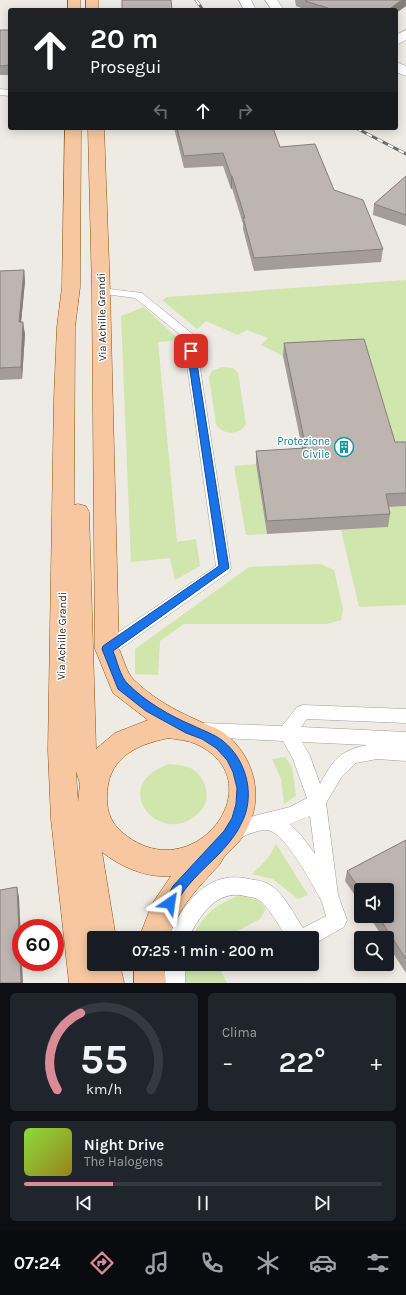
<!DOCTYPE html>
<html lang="it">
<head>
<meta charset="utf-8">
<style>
	:root { --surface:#171b24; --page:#20242c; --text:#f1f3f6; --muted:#9ea1a6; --line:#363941; --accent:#db8b97 }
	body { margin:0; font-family:Karla,sans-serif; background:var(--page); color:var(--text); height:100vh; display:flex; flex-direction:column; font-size:15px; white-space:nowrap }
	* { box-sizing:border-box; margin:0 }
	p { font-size:13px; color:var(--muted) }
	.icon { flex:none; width:22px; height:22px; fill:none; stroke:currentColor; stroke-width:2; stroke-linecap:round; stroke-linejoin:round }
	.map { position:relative; height:983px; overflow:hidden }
	.sheet { display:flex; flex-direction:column; gap:10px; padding:10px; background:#0d0f14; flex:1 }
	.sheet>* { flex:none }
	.banner { position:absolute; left:8px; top:8px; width:390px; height:122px; border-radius:4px; box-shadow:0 2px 10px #0003; background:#202124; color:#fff; overflow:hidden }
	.controls { position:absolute; left:354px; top:883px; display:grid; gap:8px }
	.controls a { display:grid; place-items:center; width:40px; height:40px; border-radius:4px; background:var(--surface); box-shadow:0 2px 10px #0003; font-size:20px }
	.speed { position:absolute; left:12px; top:919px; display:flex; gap:8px; font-size:20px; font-weight:700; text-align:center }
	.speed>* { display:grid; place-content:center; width:52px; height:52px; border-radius:50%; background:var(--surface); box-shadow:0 2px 10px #0003; line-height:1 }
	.speed .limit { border:6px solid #d22; background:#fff; color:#111 }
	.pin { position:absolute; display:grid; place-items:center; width:34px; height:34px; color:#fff; margin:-17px; border-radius:8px; box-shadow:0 2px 6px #0006 }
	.me { position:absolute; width:44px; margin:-22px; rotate:32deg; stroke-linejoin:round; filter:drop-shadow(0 0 3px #0008) }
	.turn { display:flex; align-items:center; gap:14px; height:84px; padding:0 16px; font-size:18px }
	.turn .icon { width:52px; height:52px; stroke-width:2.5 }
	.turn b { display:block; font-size:28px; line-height:34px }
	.lanes { display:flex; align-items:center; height:38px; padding:0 16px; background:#0003; justify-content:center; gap:20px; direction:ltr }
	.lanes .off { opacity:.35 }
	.big { font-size:30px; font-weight:600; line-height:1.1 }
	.sheet .tile { flex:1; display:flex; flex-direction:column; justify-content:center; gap:6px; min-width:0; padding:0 14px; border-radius:6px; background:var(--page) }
	.sheet .dial { align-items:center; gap:0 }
	.dial svg { height:104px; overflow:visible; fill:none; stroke:var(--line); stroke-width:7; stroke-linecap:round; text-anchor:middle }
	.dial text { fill:var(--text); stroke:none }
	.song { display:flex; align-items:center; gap:12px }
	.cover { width:48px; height:48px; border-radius:6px; background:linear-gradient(135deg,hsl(90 70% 55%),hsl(50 70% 35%)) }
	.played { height:4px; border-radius:2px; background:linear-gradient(90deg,var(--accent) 25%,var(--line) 25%) }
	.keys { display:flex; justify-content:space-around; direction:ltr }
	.heat { display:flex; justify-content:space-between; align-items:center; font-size:22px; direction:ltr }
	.sheet .tiles { flex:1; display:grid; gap:10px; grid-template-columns:1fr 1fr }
	.tile:last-child { grid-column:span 2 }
	.trip { position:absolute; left:87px; top:931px; width:232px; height:40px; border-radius:4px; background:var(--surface); box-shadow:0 2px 10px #0003; font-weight:600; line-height:40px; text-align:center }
	.tabs { display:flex; height:64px; justify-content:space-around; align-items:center; background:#090b0e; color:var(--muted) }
	.tabs .icon { width:28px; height:28px }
	.tabs .active { color:var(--accent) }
	.tabs b { font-size:18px; color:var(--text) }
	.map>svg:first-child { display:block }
	.grass { fill:#d0e6ad }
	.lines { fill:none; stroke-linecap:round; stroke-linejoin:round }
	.lane-casing { stroke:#9f9f9f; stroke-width:1 }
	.street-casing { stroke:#9f9f9f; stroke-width:1 }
	.primary-casing { stroke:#8f5209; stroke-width:1 }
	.lane { fill:#fff; fill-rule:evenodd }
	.street { fill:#fff; fill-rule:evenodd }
	.primary { fill:#f6c7a1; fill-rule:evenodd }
	.rail-casing { stroke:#6c6c6c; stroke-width:3 }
	.rail { stroke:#fff; stroke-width:2; stroke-dasharray:6; stroke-linecap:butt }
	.wall { fill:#a39c98 }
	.shaded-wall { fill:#857f7c }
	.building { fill:#beb5b1; stroke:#857f7c }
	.route { fill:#1a73e8; stroke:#114b97 }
	.labels { text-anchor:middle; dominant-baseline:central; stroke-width:3; stroke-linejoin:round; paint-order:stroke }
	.street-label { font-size:11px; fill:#1e1e1e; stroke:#fff }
	.culture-label { font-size:11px; fill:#0d838f; stroke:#fff; text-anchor:end }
</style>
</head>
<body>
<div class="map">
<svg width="406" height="983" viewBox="0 0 406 983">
	<rect width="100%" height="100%" fill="#eeeae4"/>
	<!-- grass -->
	<path class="grass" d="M406,280V455L283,356L261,345L268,338L247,330L238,335L206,321L197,329L162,300L167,297Z
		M144,307L177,338L171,341L158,342L177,542L196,539L200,566L175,580L170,558L131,562L121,316Z
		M222,367L233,368L238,373L246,424C240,436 222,435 216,424L209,377L212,371Z
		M256,464L267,534L246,535L234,466Z
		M406,506V605L359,607L341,530L388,527L384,507Z
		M321,564L334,570L343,609L341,620L327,624H184L160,641L158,675L135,674V649L249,567Z
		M285,757L292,767L296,796L284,804L281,779L272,759Z
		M169,764C178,765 188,765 195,771C206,780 211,798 202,809C166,854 103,787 169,764Z
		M276,844L308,895L298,899L273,879L252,874L268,858Z
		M240,895L258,900L266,909L260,919L224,938H191C205,914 213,906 240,895Z
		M185,964H218L227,983H185Z"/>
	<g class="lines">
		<defs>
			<path id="lane" d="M0,89L10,90V96L0,95Z
				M101,288L142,293L195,336L231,568L229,572L113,654L107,655L101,654L99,649L101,644L216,566L183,337L135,298L97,293L95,291Z
				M303,705L406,709V723L307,719L301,727L406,732V761L377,759L356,763L342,776L326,803L338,895L347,920L344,927L312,945V938H287C280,928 268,904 257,899C254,897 248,897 245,896C216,889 200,916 188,938H168C183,904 207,869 249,879C255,880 264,881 270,885C284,894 294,914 303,928L326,916C324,910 323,903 320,898C312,884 285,833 268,830C256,829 241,838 230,842L224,840L221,834L224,828L254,816L290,807L307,798L293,759L283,741L203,737L197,735L195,730L197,725L203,723L282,726L297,707ZM302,742L368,745C340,750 333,760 320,784L310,756ZM310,816L315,854L300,834L290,824Z
				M165,964H185V983H165Z"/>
			<path id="street" d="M239,0H251L256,10H244Z
				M265,0H277L284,10H272Z
				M406,30V40L396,45V35Z
				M396,62L406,66V76L396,72Z"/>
			<path id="primary" d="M68,0H80V10H68Z
				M86,0H98V10H86Z
				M65,128H81L80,287L75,327L74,505L78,504L86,506L89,512L96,749L115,733L148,720L113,693L95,649L92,291L88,128H104L110,291L119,649C123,658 127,673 133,679C151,697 174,710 197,720C206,725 216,727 224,733C250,752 262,787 252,817C249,825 244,836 238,843C231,850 224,855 220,864C200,886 177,908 169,938H139L152,904L171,876C146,878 121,867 102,852L116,938H94V964H120L124,983H69L51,819L48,750L54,398L57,327L62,287ZM169,738C178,740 188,740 196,744C277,781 193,892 123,833C112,824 107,813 107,799C106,759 134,745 169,738ZM76,771L80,784L78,802Z
				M134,964H164L166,983H134Z"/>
		</defs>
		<!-- lane casing -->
		<use href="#lane" class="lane-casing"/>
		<!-- street casing -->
		<use href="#street" class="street-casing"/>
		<!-- primary casing -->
		<use href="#primary" class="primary-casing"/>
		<!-- lane -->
		<use href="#lane" class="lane"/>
		<!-- street -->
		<use href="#street" class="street"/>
		<!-- primary -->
		<use href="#primary" class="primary"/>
		<defs>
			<path id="rail" d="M196,0L203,10
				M356,128L406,154"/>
		</defs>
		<!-- rail casing -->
		<use href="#rail" class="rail-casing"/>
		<!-- rail -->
		<use href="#rail" class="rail"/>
	</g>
	<!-- wall -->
	<path class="wall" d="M295,0H406V6L396,13V10H304V9L296,6Z
		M0,30H10V75H0Z
		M174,128H273L280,147L334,190L383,249L381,262L254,271L243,229V224L232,188L231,189L223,166L184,168Z
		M406,176V226L373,215L374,204Z
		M24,270L25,281L21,322L25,334L22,379L0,380V271Z
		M284,343L395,442H406V506L389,507L390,514L388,527L267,534L256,464V451L302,448L283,356Z
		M406,840V973L387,944V938H383L369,916H387L361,890V904L345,881L347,871Z"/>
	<!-- shaded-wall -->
	<path class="shaded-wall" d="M402,0H406V6L396,13V10H388Z
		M231,176H232V188L231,189Z
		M24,270L25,281L20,334L19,322Z
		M23,322L25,334L22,379L21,367Z
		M17,887L19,897L21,938V962H22L23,983H21Z"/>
	<!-- building -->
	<path class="building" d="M122,0H171L172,10H122Z
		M306,0H402L388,10H325L328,8L305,1Z
		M0,30H10V65L0,66Z
		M177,128H273L280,147L315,144L334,190L363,200L383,249L254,258L243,217L245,218L232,176H231L223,153L184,156Z
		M406,176V215L374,204Z
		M24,270L19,322H23L21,367L0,368V271Z
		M364,339L395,442H406V493L386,494L390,514L267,521L256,451L306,448L284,343Z
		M406,840V959L378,916H387V890H361V891L347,871Z
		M17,887L21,983H0V890Z"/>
	<!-- route -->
	<path class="route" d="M191,348L195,351L229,568L113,651C117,660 120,677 128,684C146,702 170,716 194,726C204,731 214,734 223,741C247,760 256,797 241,824C236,835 228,844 220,853C207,866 191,880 181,895C177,901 176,906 170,909L166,907L164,903L173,886L224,831L232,818L236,804L237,788L233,772L227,760L216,748L202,739L186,733L146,711L118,689L102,649L103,646L219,566L187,351Z"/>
	<!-- icons -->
	<defs>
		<symbol id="building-ring" viewBox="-11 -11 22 22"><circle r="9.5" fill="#fff" stroke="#0f9aa8" stroke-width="1.5"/><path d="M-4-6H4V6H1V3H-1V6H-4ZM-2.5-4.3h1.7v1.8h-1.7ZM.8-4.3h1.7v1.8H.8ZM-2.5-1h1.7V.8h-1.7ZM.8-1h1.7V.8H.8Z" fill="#0f9aa8"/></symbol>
	</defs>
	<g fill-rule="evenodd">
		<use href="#building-ring" x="333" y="436" width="22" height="22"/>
	</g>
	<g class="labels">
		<!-- street labels -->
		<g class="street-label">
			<text transform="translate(102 317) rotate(-91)">Via Achille Grandi</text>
			<text transform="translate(62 636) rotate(-89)">Via Achille Grandi</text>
		</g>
		<!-- culture labels -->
		<g class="culture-label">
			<text x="330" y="441">Protezione<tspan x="330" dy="13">Civile</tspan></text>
		</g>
	</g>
</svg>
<div class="controls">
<a><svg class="icon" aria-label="sound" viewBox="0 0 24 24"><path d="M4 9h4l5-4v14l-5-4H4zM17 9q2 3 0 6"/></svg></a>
<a><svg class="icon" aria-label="search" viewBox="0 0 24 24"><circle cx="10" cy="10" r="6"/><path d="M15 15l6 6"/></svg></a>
</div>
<div class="speed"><div class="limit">60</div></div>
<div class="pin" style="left:191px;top:351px;background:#d93025"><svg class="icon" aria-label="arrive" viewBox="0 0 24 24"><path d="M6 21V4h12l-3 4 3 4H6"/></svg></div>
<svg class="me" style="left:170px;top:903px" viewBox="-20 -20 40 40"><path d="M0-17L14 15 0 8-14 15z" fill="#1a73e8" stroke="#fff" stroke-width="4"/></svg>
<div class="trip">07:25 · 1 min · 200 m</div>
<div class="banner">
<div class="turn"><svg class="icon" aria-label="ahead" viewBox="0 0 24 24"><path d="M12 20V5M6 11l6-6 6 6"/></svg><div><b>20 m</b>Prosegui</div></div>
<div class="lanes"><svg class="icon off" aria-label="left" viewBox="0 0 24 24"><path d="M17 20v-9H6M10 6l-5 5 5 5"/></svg><svg class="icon" aria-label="ahead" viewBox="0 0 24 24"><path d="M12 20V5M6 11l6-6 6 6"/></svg><svg class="icon off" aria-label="right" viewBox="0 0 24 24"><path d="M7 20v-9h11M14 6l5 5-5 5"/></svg></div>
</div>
</div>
<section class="sheet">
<div class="tiles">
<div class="tile dial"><svg viewBox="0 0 100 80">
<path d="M14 69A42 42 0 1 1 86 69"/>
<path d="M14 69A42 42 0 0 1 32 10" stroke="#db8b97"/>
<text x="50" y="56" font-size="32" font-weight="700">55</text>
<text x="50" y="72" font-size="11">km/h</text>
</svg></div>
<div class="tile"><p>Clima</p>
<div class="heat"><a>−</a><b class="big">22°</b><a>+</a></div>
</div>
<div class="tile">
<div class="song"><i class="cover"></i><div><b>Night Drive</b><p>The Halogens</p></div></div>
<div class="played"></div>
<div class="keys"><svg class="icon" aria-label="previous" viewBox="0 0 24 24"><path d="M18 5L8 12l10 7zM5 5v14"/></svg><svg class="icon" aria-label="pause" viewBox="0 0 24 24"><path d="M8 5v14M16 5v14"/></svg><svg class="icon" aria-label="next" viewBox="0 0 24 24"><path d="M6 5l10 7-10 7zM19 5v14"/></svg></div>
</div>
</div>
</section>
<nav class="tabs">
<b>07:24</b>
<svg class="icon active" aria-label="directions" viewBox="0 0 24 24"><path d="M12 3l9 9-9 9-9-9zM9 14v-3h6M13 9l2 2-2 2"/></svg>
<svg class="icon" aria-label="music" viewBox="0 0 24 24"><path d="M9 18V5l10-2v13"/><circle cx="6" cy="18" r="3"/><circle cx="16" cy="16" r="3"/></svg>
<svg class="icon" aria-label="phone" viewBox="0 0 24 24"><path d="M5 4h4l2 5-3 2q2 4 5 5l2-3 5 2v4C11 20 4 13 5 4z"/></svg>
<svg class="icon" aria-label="climate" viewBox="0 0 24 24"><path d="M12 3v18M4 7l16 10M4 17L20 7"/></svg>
<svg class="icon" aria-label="car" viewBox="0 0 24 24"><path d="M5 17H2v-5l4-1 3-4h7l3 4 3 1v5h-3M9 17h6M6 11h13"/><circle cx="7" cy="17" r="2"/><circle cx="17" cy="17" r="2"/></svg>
<svg class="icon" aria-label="filters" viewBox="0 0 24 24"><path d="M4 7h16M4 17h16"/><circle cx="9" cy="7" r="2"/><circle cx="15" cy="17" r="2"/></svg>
</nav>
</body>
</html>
